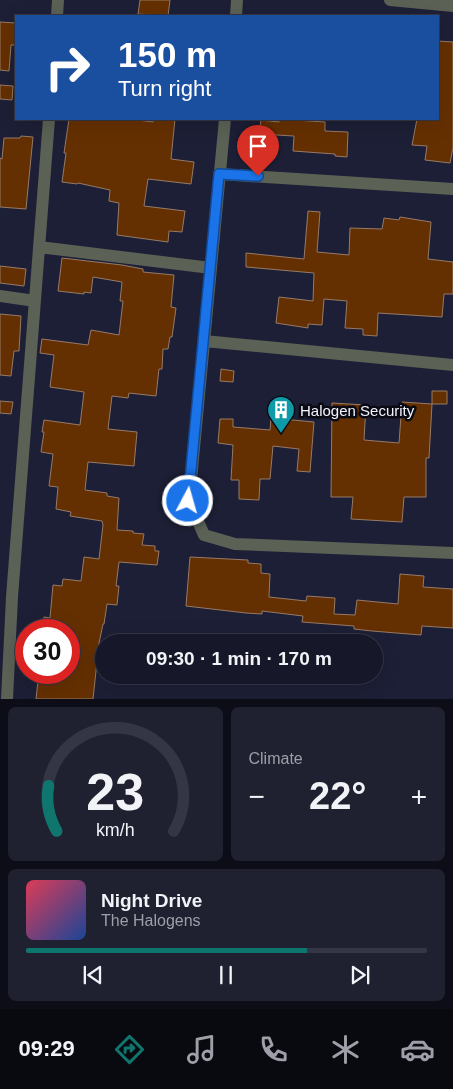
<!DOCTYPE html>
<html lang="en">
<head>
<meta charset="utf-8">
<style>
	:root { --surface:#161728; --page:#1f2030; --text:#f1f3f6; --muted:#9e9fa8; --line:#353645; --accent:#0f766e }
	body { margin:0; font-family:Helvetica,sans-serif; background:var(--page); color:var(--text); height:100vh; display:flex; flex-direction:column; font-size:19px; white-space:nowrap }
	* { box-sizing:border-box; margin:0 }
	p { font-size:16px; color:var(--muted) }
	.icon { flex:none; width:28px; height:28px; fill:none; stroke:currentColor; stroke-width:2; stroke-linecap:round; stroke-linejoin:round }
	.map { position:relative; height:699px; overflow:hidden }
	.drawer { display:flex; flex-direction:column; gap:8px; padding:8px; background:#0c0d16; flex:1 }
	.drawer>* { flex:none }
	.banner { position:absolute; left:15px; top:15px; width:424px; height:105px; border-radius:0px; box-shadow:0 5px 20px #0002,0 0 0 1px var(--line); background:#1a4fa0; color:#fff; overflow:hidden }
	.speed { position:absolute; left:15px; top:619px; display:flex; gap:10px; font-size:25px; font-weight:700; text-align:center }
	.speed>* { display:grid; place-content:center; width:65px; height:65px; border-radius:50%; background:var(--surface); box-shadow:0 5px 20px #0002,0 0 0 1px var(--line); line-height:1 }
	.speed .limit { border:8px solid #d22; background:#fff; color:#111 }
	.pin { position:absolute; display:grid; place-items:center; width:42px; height:42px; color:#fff; margin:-51px -21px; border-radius:50% 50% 50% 0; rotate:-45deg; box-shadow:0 0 5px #0007 }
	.pin .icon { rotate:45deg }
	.me { position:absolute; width:55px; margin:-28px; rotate:6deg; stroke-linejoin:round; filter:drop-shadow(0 0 4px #0008) }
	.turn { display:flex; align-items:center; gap:18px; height:105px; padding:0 20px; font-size:22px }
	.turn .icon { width:65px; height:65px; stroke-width:2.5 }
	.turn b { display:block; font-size:35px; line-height:42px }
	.big { font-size:38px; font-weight:600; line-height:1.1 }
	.drawer .widget { flex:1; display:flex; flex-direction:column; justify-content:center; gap:8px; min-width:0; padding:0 18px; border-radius:8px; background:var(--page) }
	.drawer .dial { align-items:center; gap:0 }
	.dial svg { height:130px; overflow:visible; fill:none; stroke:var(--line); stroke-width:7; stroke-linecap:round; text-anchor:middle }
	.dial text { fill:var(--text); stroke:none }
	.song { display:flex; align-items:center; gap:15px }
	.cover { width:60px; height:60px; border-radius:8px; background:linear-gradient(135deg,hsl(350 70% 55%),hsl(220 70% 35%)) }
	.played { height:5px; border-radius:2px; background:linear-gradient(90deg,var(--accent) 70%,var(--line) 70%) }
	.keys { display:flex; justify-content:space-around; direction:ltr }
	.heat { display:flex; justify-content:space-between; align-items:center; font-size:28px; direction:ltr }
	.drawer .tiles { flex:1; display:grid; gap:8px; grid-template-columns:1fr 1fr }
	.widget:last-child { grid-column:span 2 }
	.trip { position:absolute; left:95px; top:634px; width:288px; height:50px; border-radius:25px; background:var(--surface); box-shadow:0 5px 20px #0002,0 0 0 1px var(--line); font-weight:600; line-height:50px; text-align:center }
	.menu { display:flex; height:80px; justify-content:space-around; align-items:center; background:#090910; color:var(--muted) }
	.menu .icon { width:35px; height:35px }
	.menu .current { color:var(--accent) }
	.menu b { font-size:22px; color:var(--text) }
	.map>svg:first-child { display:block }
	.building { fill:#653001; stroke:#967a67 }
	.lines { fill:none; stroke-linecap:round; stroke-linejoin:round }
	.street { stroke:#5b6155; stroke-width:12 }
	.route-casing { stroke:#114b97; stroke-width:12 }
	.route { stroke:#1a73e8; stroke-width:9 }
	.labels { text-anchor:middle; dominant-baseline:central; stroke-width:5; stroke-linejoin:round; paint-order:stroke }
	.poi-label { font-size:15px; fill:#f2f4fe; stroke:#090a14; text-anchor:start }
</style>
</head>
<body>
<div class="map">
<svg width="453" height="699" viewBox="0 0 453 699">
	<rect width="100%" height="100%" fill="#1d1f36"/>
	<!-- building -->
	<path class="building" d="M140,0H170L168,16L138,14Z
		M0,22L16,23V45H11L9,71L0,70Z
		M438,41L453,42V148L450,163L425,160L427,146L412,145L417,119H438Z
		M0,85L13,86L12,100L0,99Z
		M69,119H130L153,122V119H175L171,159L194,162L191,184L148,179L144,206L185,211L182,232L169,231L168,242L117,235L119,203L109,201L110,190L78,183L77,184L62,182L66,153H64Z
		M279,119L325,122V131L348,132L347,157L335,156V154L293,151L294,136L259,134L261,120L279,122Z
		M21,136L33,137L26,209L0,207V158L2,159L4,138H20Z
		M308,211L320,212L317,252L349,255L350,228L382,229L384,218L399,220L400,217L431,222L428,259L453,262V294H444L442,317L378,313L377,336L363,335V329L345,328L347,301L324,299L322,325L308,324V328L276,323L279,297L313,301L314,273L246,267V253L304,259Z
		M62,258L122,265L143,269V272L174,275L171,307L176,308L172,337H170L168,349H163L162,369H159L156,396L129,393L128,398L112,396L108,429L137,432L134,466L88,462L85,490L107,493V496L119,498L117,530L133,531V533L144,534L142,545L155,546V551H159L157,565L119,562L116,586H119L117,605L107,604L104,624H103L99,643L93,699H36L39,672H69V630H42L44,617L50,618L53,585L62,586L63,579L81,581L84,557L99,559L103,525L102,521L70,516L71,512L56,509L58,487L49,486L53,454L41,452L44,432H42L44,420L80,425L84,392L50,387L54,355L40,353L42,339L88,345L91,330L119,335L123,301H120L122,282L93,277L91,293L84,292V294L58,291Z
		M0,266L26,269L24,286L0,283Z
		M0,314L21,316L19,351H14L11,376L0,375Z
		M221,369L234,371L233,382L220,381Z
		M432,391H447V404H432Z
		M0,401L13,402L11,414L0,413Z
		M402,402L432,404L429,458H426V497H404L402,522L351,519L353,497H331L332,403L366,405L364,440L399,443Z
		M271,418L314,422L310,472L297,471L299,449L273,446L270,479H260L259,500L239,499V480H231L233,445L218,443L220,419H233V427L270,430Z
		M190,557L248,560V563L261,564V573L270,574L269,597L306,601L307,596L335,598L334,614L355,615L357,600L398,604L400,574L424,576L423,587L453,589V628L422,626L421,635L372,631L354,629V626L302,622L303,616L262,611V614L246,613L186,606Z"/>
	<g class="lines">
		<!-- street -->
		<path class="street" d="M390,0L453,6
			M57,16L58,0
			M236,16L237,0
			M225,119L189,501L204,535L235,544L453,553
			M219,174L453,189
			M39,247L211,268
			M0,296L35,301
			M204,341L453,365
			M7,699L12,597L49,119"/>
	</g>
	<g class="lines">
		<defs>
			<path id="route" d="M188,501L219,174L258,176"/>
		</defs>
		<!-- route casing -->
		<use href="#route" class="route-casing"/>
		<!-- route -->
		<use href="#route" class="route"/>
	</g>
	<!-- icons -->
	<defs>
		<symbol id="building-pin" viewBox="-11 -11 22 30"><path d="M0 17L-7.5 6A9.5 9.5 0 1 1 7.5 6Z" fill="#0f9aa8" stroke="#090a14"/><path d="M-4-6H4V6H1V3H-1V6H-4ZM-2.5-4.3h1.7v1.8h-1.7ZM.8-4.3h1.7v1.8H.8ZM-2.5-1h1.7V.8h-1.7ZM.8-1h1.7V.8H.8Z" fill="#fff"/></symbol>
	</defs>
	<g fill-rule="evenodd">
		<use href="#building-pin" x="265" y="394" width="32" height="43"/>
	</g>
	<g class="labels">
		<!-- poi labels -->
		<g class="poi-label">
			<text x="300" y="410">Halogen Security</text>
		</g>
	</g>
</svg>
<div class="speed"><div class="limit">30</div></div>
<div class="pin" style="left:258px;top:176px;background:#d93025"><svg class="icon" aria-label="arrive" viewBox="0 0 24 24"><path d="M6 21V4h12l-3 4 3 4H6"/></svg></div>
<svg class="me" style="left:188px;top:501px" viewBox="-20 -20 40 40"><circle r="17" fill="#1a73e8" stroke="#fff" stroke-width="3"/><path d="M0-11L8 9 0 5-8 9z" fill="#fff"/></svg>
<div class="trip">09:30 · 1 min · 170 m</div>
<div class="banner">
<div class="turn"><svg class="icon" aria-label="right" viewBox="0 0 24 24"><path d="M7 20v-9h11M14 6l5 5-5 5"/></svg><div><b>150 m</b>Turn right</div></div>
</div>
</div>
<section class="drawer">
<div class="tiles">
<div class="widget dial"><svg viewBox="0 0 100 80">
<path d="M14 69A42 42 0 1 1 86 69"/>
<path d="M14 69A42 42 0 0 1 9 41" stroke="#0f766e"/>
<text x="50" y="56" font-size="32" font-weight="700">23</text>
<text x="50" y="72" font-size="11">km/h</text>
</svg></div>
<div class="widget"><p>Climate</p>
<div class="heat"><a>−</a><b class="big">22°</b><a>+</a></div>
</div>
<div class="widget">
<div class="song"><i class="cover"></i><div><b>Night Drive</b><p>The Halogens</p></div></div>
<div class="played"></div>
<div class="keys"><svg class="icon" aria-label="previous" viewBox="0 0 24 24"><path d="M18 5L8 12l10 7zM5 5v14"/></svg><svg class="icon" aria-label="pause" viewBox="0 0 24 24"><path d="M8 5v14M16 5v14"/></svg><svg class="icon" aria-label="next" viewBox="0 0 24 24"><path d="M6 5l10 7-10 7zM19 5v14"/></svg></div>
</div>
</div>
</section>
<nav class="menu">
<b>09:29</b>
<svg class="icon current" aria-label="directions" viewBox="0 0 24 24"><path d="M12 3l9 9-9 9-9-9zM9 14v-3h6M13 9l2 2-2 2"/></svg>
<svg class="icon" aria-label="music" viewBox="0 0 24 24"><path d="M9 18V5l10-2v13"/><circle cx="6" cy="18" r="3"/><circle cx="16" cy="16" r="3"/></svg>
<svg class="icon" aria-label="phone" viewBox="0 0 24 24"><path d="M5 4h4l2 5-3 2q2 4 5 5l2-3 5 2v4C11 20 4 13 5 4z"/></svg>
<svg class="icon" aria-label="climate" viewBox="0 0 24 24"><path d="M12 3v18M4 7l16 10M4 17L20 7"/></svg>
<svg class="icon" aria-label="car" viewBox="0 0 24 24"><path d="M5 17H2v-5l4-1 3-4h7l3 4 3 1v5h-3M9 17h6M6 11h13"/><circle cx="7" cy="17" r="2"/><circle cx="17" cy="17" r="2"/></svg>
</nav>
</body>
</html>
